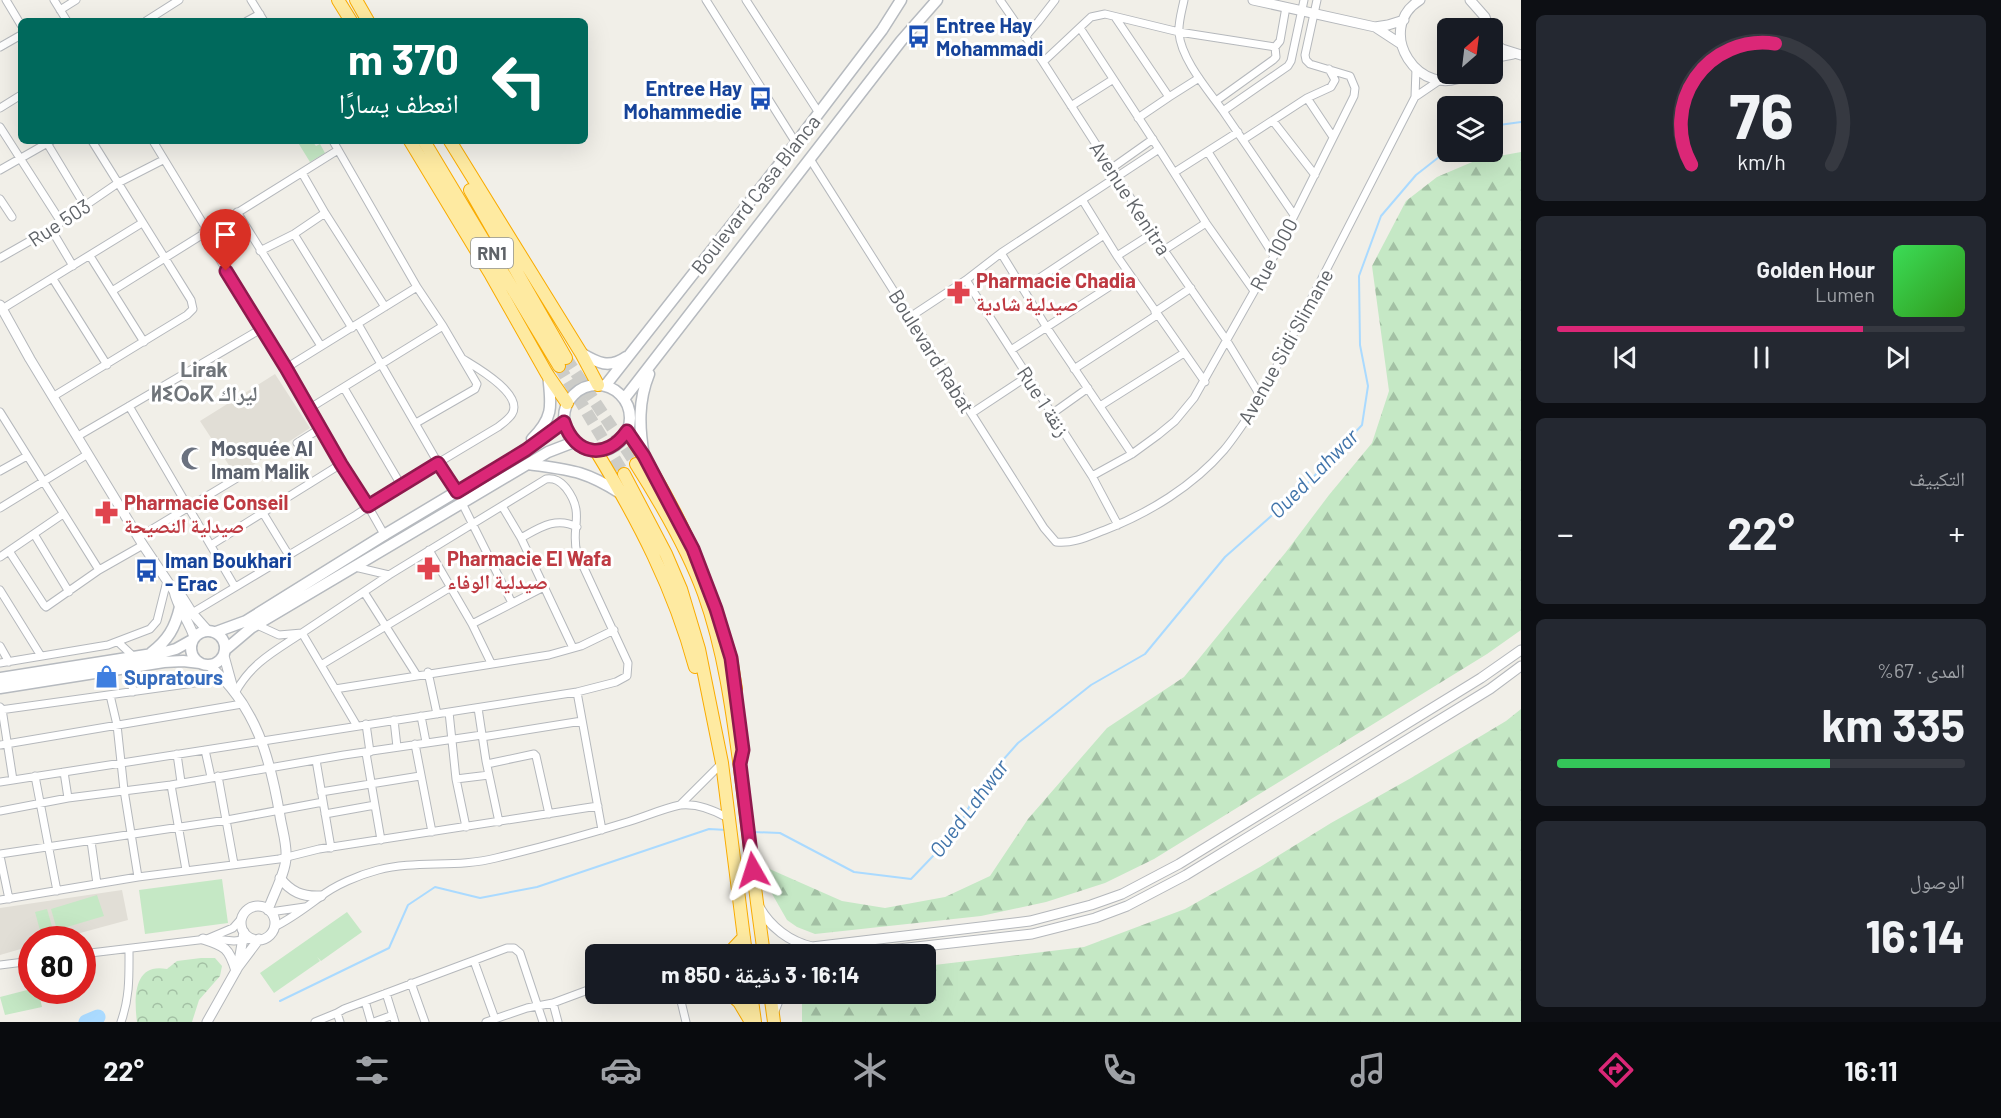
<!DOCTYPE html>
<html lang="ar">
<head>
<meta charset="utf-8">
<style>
	:root { --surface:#171b24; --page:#242831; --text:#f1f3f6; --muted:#9ea1a6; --line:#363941; --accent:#db2777 }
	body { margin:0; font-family:Barlow,"Noto Naskh Arabic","Noto Sans Tifinagh",sans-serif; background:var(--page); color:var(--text); direction:rtl; height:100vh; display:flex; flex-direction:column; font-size:22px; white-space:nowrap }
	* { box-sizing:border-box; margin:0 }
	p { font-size:20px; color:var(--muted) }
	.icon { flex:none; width:33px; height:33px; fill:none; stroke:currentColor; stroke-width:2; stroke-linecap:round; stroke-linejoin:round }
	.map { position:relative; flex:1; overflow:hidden; direction:ltr }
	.sheet { display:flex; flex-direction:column; gap:15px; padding:15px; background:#0d0f14; width:480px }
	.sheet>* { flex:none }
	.banner { position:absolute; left:18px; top:18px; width:570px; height:126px; border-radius:9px; box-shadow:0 6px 24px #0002; direction:rtl; background:#00695c; color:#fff; overflow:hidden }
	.needle { width:39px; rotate:28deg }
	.controls { position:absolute; left:1437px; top:18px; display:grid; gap:12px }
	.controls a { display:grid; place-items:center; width:66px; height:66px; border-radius:9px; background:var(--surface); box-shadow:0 6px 24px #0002; font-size:30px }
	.speed { position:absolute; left:18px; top:926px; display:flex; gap:12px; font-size:30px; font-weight:700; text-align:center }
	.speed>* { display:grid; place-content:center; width:78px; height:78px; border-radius:50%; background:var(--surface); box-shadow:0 6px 24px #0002; line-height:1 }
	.speed .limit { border:9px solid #d22; background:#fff; color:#111 }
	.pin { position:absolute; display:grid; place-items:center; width:51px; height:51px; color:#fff; margin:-62px -26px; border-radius:50% 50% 50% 0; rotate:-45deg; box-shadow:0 0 6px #0007 }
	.pin .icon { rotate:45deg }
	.me { position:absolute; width:66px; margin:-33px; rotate:354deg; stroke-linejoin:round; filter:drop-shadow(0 0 4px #0008) }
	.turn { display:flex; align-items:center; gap:21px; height:126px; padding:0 30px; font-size:27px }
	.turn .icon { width:78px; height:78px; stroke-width:2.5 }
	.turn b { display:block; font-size:42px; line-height:51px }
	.big { font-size:45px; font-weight:700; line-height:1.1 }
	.sheet .card { flex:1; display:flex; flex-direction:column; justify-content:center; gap:9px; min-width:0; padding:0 21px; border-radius:9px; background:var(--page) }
	.sheet .dial { align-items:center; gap:0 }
	.dial svg { height:156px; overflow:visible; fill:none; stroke:var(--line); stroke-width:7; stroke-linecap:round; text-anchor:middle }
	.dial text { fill:var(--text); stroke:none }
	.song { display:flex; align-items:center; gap:18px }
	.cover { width:72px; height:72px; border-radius:9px; background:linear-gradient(135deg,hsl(130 70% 55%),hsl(110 70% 35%)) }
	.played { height:6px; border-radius:3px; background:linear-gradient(90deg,var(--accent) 75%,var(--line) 75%) }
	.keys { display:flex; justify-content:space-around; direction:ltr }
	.heat { display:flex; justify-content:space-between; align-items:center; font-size:33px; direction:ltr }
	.charge { height:9px; border-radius:4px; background:linear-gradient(90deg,#34c759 67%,var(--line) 0) }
	.trip { position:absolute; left:585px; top:944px; width:351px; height:60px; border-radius:9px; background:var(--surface); box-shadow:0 6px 24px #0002; font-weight:700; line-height:60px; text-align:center; direction:rtl }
	.menu { display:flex; height:96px; justify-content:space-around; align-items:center; background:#090b0e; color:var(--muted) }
	.menu .icon { width:42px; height:42px }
	.menu .current { color:var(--accent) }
	.menu b { font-size:27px; color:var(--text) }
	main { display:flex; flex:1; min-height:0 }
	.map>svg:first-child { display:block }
	.education { fill:#e1ded6 }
	.forest { fill:url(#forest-firs) }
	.park { fill:url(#park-crowns) }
	.garden { fill:#c5e8c5 }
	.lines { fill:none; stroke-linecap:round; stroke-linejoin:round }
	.stream { stroke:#aadaff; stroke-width:2 }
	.river { stroke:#aadaff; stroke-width:15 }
	.trunk-tunnel { stroke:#ccccc8; stroke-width:12; stroke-dasharray:12 6; stroke-linecap:butt }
	.minor-casing { stroke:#b5b8bc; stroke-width:9 }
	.tertiary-casing { stroke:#b5b8bc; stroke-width:11 }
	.secondary-casing { stroke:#b6babf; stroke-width:13 }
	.trunk-casing { stroke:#f9ab00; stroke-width:14 }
	.minor { stroke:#fff; stroke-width:7 }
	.tertiary { stroke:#fff; stroke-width:9 }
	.secondary { stroke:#fff; stroke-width:10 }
	.trunk { stroke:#feeaa1; stroke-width:12 }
	.route-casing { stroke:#8e194d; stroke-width:15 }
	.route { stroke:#db2777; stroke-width:10 }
	.labels { text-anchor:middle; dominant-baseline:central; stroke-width:6; stroke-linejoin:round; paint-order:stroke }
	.shield { fill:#fff; stroke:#8f9295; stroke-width:1.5 }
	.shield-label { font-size:18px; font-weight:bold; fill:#5f6368 }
	.transit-label { font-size:20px; font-weight:bold; fill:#164399; stroke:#fff; text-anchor:start }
	.street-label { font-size:20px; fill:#5f6368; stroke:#fff }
	.health-label { font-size:20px; font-weight:bold; fill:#be3a42; stroke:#fff; text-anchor:start }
	.worship-label { font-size:20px; font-weight:bold; fill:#5b616d; stroke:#fff; text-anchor:start }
	.shop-label { font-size:20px; font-weight:bold; fill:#366cbe; stroke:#fff; text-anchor:start }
	.neighbourhood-label { font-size:21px; font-weight:bold; fill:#70757a; stroke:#fff }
	.water-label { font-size:21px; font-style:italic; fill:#4174aa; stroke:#fff }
</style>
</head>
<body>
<main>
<section class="sheet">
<div class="card dial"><svg viewBox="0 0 100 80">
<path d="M14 69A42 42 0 1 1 86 69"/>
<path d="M14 69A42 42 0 0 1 57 7" stroke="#db2777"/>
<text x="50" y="56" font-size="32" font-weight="700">76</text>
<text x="50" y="72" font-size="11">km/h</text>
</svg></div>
<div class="card">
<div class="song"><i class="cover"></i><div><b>Golden Hour</b><p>Lumen</p></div></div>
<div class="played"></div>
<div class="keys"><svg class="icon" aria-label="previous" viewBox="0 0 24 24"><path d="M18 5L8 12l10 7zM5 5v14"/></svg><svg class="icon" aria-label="pause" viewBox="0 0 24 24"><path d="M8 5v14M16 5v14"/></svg><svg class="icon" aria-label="next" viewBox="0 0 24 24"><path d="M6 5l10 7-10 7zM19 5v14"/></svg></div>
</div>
<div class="card"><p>التكييف</p>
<div class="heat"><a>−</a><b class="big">22°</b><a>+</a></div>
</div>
<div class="card"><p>المدى · 67%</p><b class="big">335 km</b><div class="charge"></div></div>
<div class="card"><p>الوصول</p><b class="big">16:14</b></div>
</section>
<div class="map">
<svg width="1521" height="1022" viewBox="0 0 1521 1022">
	<defs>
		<pattern id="forest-firs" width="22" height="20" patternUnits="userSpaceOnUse" patternTransform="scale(1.5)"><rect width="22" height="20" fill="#c5e8c5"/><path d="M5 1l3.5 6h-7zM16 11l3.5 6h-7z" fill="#a3c0a4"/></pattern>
		<pattern id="park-crowns" width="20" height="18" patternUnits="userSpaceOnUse" patternTransform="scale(1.5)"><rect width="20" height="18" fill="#c5e8c5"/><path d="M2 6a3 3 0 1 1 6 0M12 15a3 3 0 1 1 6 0" fill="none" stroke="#a3c0a4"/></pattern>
	</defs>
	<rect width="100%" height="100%" fill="#f1efe8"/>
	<!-- education -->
	<path class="education" d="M275,374L310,428L236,476L200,421Z
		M122,890L128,920L58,939H32L31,946L0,955V908Z"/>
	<!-- forest -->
	<path class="forest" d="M1521,152V630L1487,654L1154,859L1105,883L1046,902L981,916L815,934L797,927L787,920L771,892L765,867L842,901L885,908L945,897L990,876L1028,819L1107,728L1184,677L1286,552L1329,495L1372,443L1389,391L1372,266L1406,201L1437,177L1477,160Z
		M1521,709V1022H802V1004L812,993H926V966L1084,947L1185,909L1260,867L1331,823L1411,778L1506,721Z"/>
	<!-- park -->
	<path class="park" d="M201,958H215L222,966L220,976L199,1000L192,1022H137C134,999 133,962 167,969L177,961Z"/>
	<!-- garden -->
	<path class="garden" d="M297,141H312L316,146L320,144L325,153L310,162Z
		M222,879L228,923L145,934L139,890Z
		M97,895L104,916L57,930L51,909Z
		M47,909L53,930L41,934L35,912Z
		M347,912L362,932L321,961L317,957L320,961L274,993L260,973Z
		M31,989L38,990L42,1007L5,1015L0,997Z"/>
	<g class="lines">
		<!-- stream -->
		<path class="stream" d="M1492,126L1521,122
			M754,832L780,833L854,872L911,879L956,832L980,786L1018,743L1091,685L1145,654L1225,557L1304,487L1362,425L1368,386L1360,345L1359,276L1381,216L1416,175L1448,150
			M280,1001L389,948L408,905L435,887L480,898L537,887L709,829L727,830"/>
		<!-- river -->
		<path class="river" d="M86,1022L98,1017"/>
		<!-- trunk-tunnel -->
		<path class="trunk-tunnel" d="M566,358L636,464
			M559,366L624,474"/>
		<defs>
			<path id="minor" d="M6,0L21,25
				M54,0L67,21
				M251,0L264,21
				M706,0L796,143
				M746,0L819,113
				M1000,0L1043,62L1164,250L1227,341L1261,397
				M1184,0C1182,10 1178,23 1179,33C1181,59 1208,90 1223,111
				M60,10L76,0
				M1115,17L1169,97L1199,78
				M146,21L179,0
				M247,21L260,14
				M1080,28L1159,149
				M1025,37L1038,22L1055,0
				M0,47L21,35
				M1043,62L1091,17L1105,14L1179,32L1275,47L1280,41L1286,7
				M1415,97L1440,80
				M1307,98L1333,137
				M1216,101L1273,60L1276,57L1275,47
				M1071,106L1112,80
				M0,108L21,95
				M1138,118L1169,97
				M1273,121L1315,175
				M0,127L61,222
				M1244,139L1307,98L1331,87L1335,80L1329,69
				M153,141L207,230
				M333,141L417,287L443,326L477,384L475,389L416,423
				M47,143L85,206
				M1208,152L1274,256
				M810,159L1044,528L1056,542C1074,544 1089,536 1105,530C1149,513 1193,486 1224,450C1238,433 1249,415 1261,397L1415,97L1416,69
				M1112,168L1153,139
				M0,170L51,141
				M1175,172L1238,132
				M302,173L325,213L385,307
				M0,199L12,217
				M1083,201L1117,256L1205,382
				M237,212L321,346
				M1294,215L1223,111L1288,66L1291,61L1304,0
				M51,229L73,266
				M203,232L286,368L341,464L368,506L385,536
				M294,234L352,328
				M1164,250L1206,223
				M260,251L294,234L325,213
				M1001,253L1047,328L1132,454
				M90,256L144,342
				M1117,256L1153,233
				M0,258L51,229L118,183L163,160
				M53,279L107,365
				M966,280L1092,476L1118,525
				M1023,289L1104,235
				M112,291L338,150
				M2,309L142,223
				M1155,312L1191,288
				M910,317L966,280L1001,253L1159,149L1206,223L1254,291
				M358,324L438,463L457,492
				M1011,350L1129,274
				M286,368L417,287
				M1074,369L1157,315
				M344,388L401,485L498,427C502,424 509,419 512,414C524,394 476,367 463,359
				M54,396L187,315L193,309L191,300L92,141
				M129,406L235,587
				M1100,406L1184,353
				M310,408L443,326
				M0,412L99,570
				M972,413L1028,376
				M1053,413L1088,388
				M78,436L261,329
				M297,443L321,428
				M0,471L27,456
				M1092,476L1132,454L1158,435L1175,421L1194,398L1274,256L1354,96L1355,88L1350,76L1310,64L1306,60L1305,55L1317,0
				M462,503L512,603
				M502,506L521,538L573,648
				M0,508L88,454
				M263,513L288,554
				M34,534L69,592
				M139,537L242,475
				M521,538C539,528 556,516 577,527
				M211,545L341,464
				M429,550L472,624L491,663
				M9,551L44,605L46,607L99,570L143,545
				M0,557L63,514
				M355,567L389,575
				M0,590L41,656
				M364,592L416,674
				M192,613L356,515L401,485
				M472,624L544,587
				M118,642L134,657
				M0,646L9,662
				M0,663L108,645L150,629L157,621L167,581
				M321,665L451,587
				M129,667L133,692
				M428,672L437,714
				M335,689L549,655L581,646L614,630
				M577,692L602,830
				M235,693C251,663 275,651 302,633L357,726
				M110,695L117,725L124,790L138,877
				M0,707L2,709L13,780
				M478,708L486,761L499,822
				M0,710L223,679
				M449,712L456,779L466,827
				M421,716L426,742
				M394,720L397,747
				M366,724L370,752
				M482,737L582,721
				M415,744L432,832
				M0,745L242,704
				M205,750L211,777
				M366,753L381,840
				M177,754L181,782
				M316,760L331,848
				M487,764L534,754L536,756L549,814
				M64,772L68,798
				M35,776L57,891
				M218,776L234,864
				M456,779L489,775
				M0,782L577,692L616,682L627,676L628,663L577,553C570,528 586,514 566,488C560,481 555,478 546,479L389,575L302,633L279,635L257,625
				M171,785L186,870
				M321,792L420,776
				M680,805L722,763
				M0,811L68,798L171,785L344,755L482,735
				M325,814L375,805
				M91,841L97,884
				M0,854L227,820L323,802
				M0,856L9,899
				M0,900L138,877L279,859L319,849L598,806
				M270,912L305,907
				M274,927C291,919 305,908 320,897C335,885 359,875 378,870C416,860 457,868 496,858C538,848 582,836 624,823C642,818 661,809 680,805C697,803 714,810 728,818
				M213,939L234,941L254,939
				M82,954L207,939L233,928L241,919
				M474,961L495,1019
				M0,965L32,961
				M411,983L425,1022
				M386,993L395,1022
				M679,993L686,1022
				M365,1001L371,1022
				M553,1003L558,1022
				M121,1022C130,997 129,975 129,949
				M315,1022L337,1013
				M340,1022L337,1013L344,1009L507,948H514L520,953L543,1022
				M374,1022L393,1015
				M486,1022L527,1008L553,1003L596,987"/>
			<path id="tertiary" d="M1253,0L1375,27L1388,25L1404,20
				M1420,0C1373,29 1419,103 1468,74
				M1470,0L1485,17L1489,28
				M1375,27L1401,44
				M1492,42L1502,49L1521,55
				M1492,58L1513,54
				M0,305L30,359L143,545L174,591L182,597L192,613L207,630
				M174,591C177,607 189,621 194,637
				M224,656L232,685
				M209,665C256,706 270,757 280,816C282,829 287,844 286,857C286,872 273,895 268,910
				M280,878C291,892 302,897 321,896
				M241 923a17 17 0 1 1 34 0a17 17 0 1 1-34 0Z
				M759,907C770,927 790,942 812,947L1030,921L1091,905L1122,894L1179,864L1481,678L1521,650
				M203,939C225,946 229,948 236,971
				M854,954L1032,934L1095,918L1127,906L1186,875L1490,689L1521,666
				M238,967L244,932
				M774,1011L781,993
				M207,1022L238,967L259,939"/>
			<path id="secondary" d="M581,353C598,363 609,369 626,357
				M564 418a33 33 0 1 1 66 0a33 33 0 1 1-66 0Z
				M605,386L796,143L882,30L901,0
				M624,399L901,41L937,0
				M532,439C555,416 551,404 548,374
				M644,456C639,428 638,401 649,374
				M528,464C570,470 584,470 620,493
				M191 648a17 17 0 1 1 34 0a17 17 0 1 1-34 0Z
				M216,632L246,621L384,535L526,450L564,422
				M225,650L251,628L548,452L574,442
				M151,653C168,640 175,628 180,607
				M0,678L165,652L176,649L192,640
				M0,688L164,662L183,661L200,663"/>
			<path id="trunk" d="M338,0L351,21
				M356,0L368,21
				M410,141L491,275L547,374L567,403
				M424,141L559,366
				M450,141L581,353L598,385
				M470,190L566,358
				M627,431C655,474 681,519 699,566
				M596,451C638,520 674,589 695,667
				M636,464C660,502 689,552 704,594C724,650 732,709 740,768C748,830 755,892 764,954
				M624,474L666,554L681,589L699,649L722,763L746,954
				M723,633L731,658L736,689
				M728,954L744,937
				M729,993L739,1002L751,1022
				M751,993L755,1022
				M770,993L774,1022"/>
		</defs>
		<!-- minor casing -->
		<use href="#minor" class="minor-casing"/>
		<!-- tertiary casing -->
		<use href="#tertiary" class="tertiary-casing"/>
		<!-- secondary casing -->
		<use href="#secondary" class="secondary-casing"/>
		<!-- trunk casing -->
		<use href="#trunk" class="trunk-casing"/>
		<!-- minor -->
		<use href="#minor" class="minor"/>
		<!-- tertiary -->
		<use href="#tertiary" class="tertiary"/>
		<!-- secondary -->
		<use href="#secondary" class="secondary"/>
		<!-- trunk -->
		<use href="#trunk" class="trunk"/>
	</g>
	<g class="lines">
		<defs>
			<path id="route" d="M226,271L286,368L341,464L368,506L438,463L457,492L526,450L564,422C575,456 607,460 627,431L644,456L693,549L716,609L731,658L743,750L740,764L753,870"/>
		</defs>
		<!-- route casing -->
		<use href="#route" class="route-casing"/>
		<!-- route -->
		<use href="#route" class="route"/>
	</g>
	<!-- icons -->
	<defs>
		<symbol id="bus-bare" viewBox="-9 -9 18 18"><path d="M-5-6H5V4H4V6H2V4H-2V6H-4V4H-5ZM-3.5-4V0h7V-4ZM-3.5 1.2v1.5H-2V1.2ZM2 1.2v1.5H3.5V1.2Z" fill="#1a4fb4" stroke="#fff" stroke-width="2.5" paint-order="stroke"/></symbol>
		<symbol id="pharmacy-bare" viewBox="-9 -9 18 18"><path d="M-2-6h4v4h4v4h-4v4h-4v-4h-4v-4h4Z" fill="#e0444e" stroke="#fff" stroke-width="2.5" paint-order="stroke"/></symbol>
		<symbol id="mosque-bare" viewBox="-9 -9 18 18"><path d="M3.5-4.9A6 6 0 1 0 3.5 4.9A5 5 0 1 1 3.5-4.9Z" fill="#6b7280" stroke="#fff" stroke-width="2.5" paint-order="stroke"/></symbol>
		<symbol id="shop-bare" viewBox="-9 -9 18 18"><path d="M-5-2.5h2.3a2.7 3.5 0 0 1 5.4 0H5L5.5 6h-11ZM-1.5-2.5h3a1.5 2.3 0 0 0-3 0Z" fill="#3f7fe0" stroke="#fff" stroke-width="2.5" paint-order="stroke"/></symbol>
	</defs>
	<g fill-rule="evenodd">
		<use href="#bus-bare" x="902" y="20" width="33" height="33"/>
		<use href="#bus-bare" x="744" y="82" width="33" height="33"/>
		<use href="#pharmacy-bare" x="942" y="276" width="33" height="33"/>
		<use href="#mosque-bare" x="176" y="442" width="33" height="33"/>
		<use href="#pharmacy-bare" x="90" y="496" width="33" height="33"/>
		<use href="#pharmacy-bare" x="412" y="552" width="33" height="33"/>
		<use href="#bus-bare" x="130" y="554" width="33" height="33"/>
		<use href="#shop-bare" x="90" y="660" width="33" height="33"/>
	</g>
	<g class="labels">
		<!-- shield labels -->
		<rect class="shield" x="471" y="238" width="42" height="30" rx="4.5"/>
		<g class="shield-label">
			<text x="492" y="253">RN1</text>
		</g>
		<!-- transit labels -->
		<g class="transit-label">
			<text x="936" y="25">Entree Hay<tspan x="936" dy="23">Mohammadi</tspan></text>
			<text x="742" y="88" text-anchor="end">Entree Hay<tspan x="742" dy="23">Mohammedie</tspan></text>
			<text x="165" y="560">Iman Boukhari<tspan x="165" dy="23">- Erac</tspan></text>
		</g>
		<!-- street labels -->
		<g class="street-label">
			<text transform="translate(755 194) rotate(-52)">Boulevard Casa Blanca</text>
			<text transform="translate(1131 198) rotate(57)">Avenue Kenitra</text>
			<text transform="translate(59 222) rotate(-33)">Rue 503</text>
			<text transform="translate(1273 254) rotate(-62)">Rue 1000</text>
			<text transform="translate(1285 346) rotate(-61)">Avenue Sidi Slimane</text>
			<text transform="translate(932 351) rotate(58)">Boulevard Rabat</text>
			<text transform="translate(1044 401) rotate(57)">Rue 1 زنقة</text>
		</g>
		<!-- health labels -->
		<g class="health-label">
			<text x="976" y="280">Pharmacie Chadia<tspan x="976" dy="23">صيدلية شادية</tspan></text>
			<text x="124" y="502">Pharmacie Conseil<tspan x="124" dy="23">صيدلية النصيحة</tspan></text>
			<text x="447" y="558">Pharmacie El Wafa<tspan x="447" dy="23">صيدلية الوفاء</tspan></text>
		</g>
		<!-- worship labels -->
		<g class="worship-label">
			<text x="211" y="448">Mosquée Al<tspan x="211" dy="23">Imam Malik</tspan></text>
		</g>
		<!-- shop labels -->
		<g class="shop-label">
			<text x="124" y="677">Supratours</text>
		</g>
		<!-- neighbourhood labels -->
		<g class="neighbourhood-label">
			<text x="204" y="368">Lirak<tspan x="204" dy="24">ⵍⵉⵔⴰⴽ ليراك</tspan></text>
		</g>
		<!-- water labels -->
		<g class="water-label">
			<text transform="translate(1313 473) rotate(-45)">Oued Lahwar</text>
			<text transform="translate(968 808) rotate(-53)">Oued Lahwar</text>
		</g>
	</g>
</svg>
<div class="controls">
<a><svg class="needle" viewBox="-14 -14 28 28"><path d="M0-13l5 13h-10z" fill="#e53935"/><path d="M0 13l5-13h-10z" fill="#9ea1a6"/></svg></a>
<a><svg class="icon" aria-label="layers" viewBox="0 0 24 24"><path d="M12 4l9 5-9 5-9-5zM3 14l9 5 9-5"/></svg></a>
</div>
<div class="speed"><div class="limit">80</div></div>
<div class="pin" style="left:226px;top:271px;background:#d93025"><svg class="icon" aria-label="arrive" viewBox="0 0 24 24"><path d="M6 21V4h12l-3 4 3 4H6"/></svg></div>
<svg class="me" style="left:753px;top:870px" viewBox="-20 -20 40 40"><path d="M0-17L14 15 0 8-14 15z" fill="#db2777" stroke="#fff" stroke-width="4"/></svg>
<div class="trip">16:14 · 3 دقيقة · 850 m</div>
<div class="banner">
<div class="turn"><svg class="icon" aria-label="left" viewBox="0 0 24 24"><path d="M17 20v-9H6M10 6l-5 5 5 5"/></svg><div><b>370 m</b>انعطف يسارًا</div></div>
</div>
</div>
</main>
<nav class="menu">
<b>16:11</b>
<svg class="icon current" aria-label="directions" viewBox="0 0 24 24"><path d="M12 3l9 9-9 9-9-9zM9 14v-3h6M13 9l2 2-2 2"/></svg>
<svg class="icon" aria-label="music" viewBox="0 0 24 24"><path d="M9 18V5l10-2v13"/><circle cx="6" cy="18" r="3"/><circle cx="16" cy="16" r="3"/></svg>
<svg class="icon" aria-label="phone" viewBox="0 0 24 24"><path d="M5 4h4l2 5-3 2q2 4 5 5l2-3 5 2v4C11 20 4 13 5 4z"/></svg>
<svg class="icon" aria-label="climate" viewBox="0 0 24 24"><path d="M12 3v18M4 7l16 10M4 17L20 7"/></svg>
<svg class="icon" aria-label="car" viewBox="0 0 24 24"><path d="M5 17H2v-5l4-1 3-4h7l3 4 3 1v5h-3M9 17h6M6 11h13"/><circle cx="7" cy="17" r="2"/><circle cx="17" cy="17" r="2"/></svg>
<svg class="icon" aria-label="filters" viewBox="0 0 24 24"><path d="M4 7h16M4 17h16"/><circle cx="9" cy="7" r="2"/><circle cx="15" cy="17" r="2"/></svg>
<b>22°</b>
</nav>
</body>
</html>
